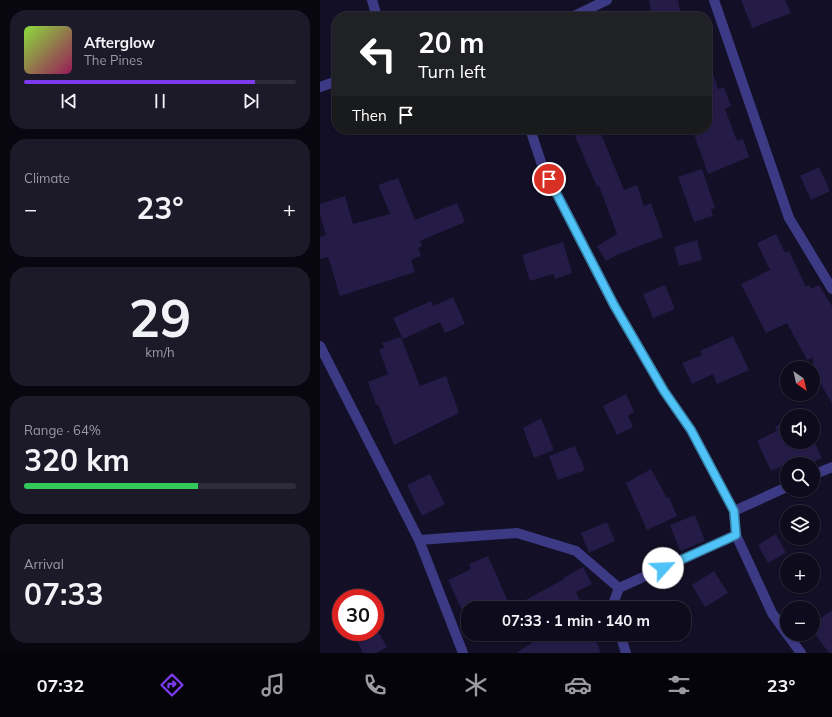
<!DOCTYPE html>
<html lang="en">
<head>
<meta charset="utf-8">
<style>
	:root { --surface:#0e0b1c; --page:#1c1929; --text:#f1f3f6; --muted:#9b9ba3; --line:#2e2b3b; --accent:#7c3aed }
	body { margin:0; font-family:Mulish,sans-serif; background:var(--page); color:var(--text); height:100vh; display:flex; flex-direction:column; font-size:15px; white-space:nowrap }
	* { box-sizing:border-box; margin:0 }
	p { font-size:13px; color:var(--muted) }
	.icon { flex:none; width:22px; height:22px; fill:none; stroke:currentColor; stroke-width:2; stroke-linecap:round; stroke-linejoin:round }
	.map { position:relative; flex:1; overflow:hidden }
	.details { display:flex; flex-direction:column; gap:10px; padding:10px; background:#08060f; width:320px }
	.details>* { flex:none }
	.top-card { position:absolute; left:12px; top:12px; width:380px; height:122px; border-radius:16px; box-shadow:0 1px 3px #0004,0 0 0 1px var(--line); background:#202124; color:#fff; overflow:hidden }
	.needle { width:26px; rotate:146deg }
	.controls { position:absolute; left:460px; top:361px; display:grid; gap:8px }
	.controls a { display:grid; place-items:center; width:40px; height:40px; border-radius:50%; background:var(--surface); box-shadow:0 1px 3px #0004,0 0 0 1px var(--line); font-size:20px }
	.speed { position:absolute; left:12px; top:589px; display:flex; gap:8px; font-size:20px; font-weight:700; text-align:center }
	.speed>* { display:grid; place-content:center; width:52px; height:52px; border-radius:50%; background:var(--surface); box-shadow:0 1px 3px #0004,0 0 0 1px var(--line); line-height:1 }
	.speed .limit { border:6px solid #d22; background:#fff; color:#111 }
	.pin { position:absolute; display:grid; place-items:center; width:34px; height:34px; color:#fff; margin:-17px; border:2px solid #fff; border-radius:50%; box-shadow:0 1px 4px #0007 }
	.me { position:absolute; width:44px; margin:-22px; rotate:65deg; stroke-linejoin:round; filter:drop-shadow(0 0 3px #0008) }
	.turn { display:flex; align-items:center; gap:14px; height:84px; padding:0 20px; font-size:18px }
	.turn .icon { width:52px; height:52px; stroke-width:2.5 }
	.turn b { display:block; font-size:28px; line-height:34px }
	.then { display:flex; align-items:center; height:38px; padding:0 20px; background:#0003; gap:8px; font-size:15px }
	.big { font-size:30px; font-weight:700; line-height:1.1 }
	.details .widget { flex:1; display:flex; flex-direction:column; justify-content:center; gap:6px; min-width:0; padding:0 14px; border-radius:16px; background:var(--page) }
	.details .dial { align-items:center; gap:0 }
	.dial b { font-size:52px; line-height:1 }
	.song { display:flex; align-items:center; gap:12px }
	.cover { width:48px; height:48px; border-radius:6px; background:linear-gradient(135deg,hsl(90 70% 55%),hsl(330 70% 35%)) }
	.played { height:4px; border-radius:2px; background:linear-gradient(90deg,var(--accent) 85%,var(--line) 85%) }
	.keys { display:flex; justify-content:space-around; direction:ltr }
	.heat { display:flex; justify-content:space-between; align-items:center; font-size:22px; direction:ltr }
	.charge { height:6px; border-radius:3px; background:linear-gradient(90deg,#34c759 64%,var(--line) 0) }
	.trip { position:absolute; left:141px; top:601px; width:230px; height:40px; border-radius:16px; background:var(--surface); box-shadow:0 1px 3px #0004,0 0 0 1px var(--line); font-weight:700; line-height:40px; text-align:center }
	.menu { display:flex; height:64px; justify-content:space-around; align-items:center; background:#06040b; color:var(--muted) }
	.menu .icon { width:28px; height:28px }
	.menu .selected { color:var(--accent) }
	.menu b { font-size:18px; color:var(--text) }
	main { display:flex; flex:1; min-height:0 }
	.map>svg:first-child { display:block }
	.building { fill:#241b47 }
	.lines { fill:none; stroke-linecap:round; stroke-linejoin:round }
	.minor { stroke:#3d3a85; stroke-width:10 }
	.route-casing { stroke:#337fa1; stroke-width:10 }
	.route { stroke:#4fc3f7; stroke-width:7 }
</style>
</head>
<body>
<main>
<section class="details">
<div class="widget">
<div class="song"><i class="cover"></i><div><b>Afterglow</b><p>The Pines</p></div></div>
<div class="played"></div>
<div class="keys"><svg class="icon" aria-label="previous" viewBox="0 0 24 24"><path d="M18 5L8 12l10 7zM5 5v14"/></svg><svg class="icon" aria-label="pause" viewBox="0 0 24 24"><path d="M8 5v14M16 5v14"/></svg><svg class="icon" aria-label="next" viewBox="0 0 24 24"><path d="M6 5l10 7-10 7zM19 5v14"/></svg></div>
</div>
<div class="widget"><p>Climate</p>
<div class="heat"><a>−</a><b class="big">23°</b><a>+</a></div>
</div>
<div class="widget dial"><b>29</b><p>km/h</p></div>
<div class="widget"><p>Range · 64%</p><b class="big">320 km</b><div class="charge"></div></div>
<div class="widget"><p>Arrival</p><b class="big">07:33</b></div>
</section>
<div class="map">
<svg width="512" height="653" viewBox="0 0 512 653">
	<rect width="100%" height="100%" fill="#130f26"/>
	<!-- building -->
	<path class="building" d="M329,0H358L361,17H332Z
		M421,0H465L471,13L432,28Z
		M387,64H390L398,89L404,87L411,106L405,109L417,141L423,139L429,157L388,174L372,129H387Z
		M252,129H279L304,190L317,185L324,206L331,203L343,237L299,254L286,261L277,246L297,234L279,186L277,187Z
		M499,167L510,191L491,200L480,176Z
		M382,169L395,208L391,209L393,216L374,222L358,177Z
		M78,178L95,220L137,203L145,222L100,241L102,246L98,248L101,256L91,260L95,272L20,296L8,257L0,259V237L6,235L0,215V204L25,196L33,224L70,214L58,185Z
		M456,234L465,253L469,251L486,287L489,285L491,289L499,285L512,306V404L493,370V357L487,360L467,323L446,333L421,284L450,270L437,243Z
		M377,240L382,260L359,266L354,247Z
		M243,242L252,273L235,279L233,274L210,281L202,255Z
		M345,285L355,309L333,318L323,294Z
		M133,297L145,324L125,333L120,322L83,339L73,318L111,301L113,306Z
		M413,336L429,370L397,384L393,374L372,384L362,363L382,355L380,351Z
		M81,337L100,386L126,376L139,413L74,445L58,404L56,405L48,382L68,374L59,349L64,348L62,343Z
		M306,394L314,412L308,416L313,427L297,435L283,406Z
		M221,418L234,450L214,458L203,428Z
		M467,420V442H493V439L502,458L489,464H466L451,471L437,441L457,431L455,427Z
		M255,446L265,470L238,480L229,456Z
		M331,469L347,498L349,497L357,516L327,530L306,483Z
		M110,474L125,504L102,516L87,485Z
		M375,515L385,541L360,551L350,525Z
		M287,522L295,541L269,553L261,533Z
		M456,534L466,553L448,563L438,545Z
		M168,556L191,608L244,579L243,578L263,567L272,584L256,592L263,608H141L128,580L151,569L149,564Z
		M394,571L408,593L385,607L372,585Z
		M512,610V653H509L493,631V624Z
		M51,632H58L67,647L56,653H43L36,639Z
		M226,634H273L281,653H196Z"/>
	<g class="lines">
		<!-- minor -->
		<path class="minor" d="M52,0L57,17
			M394,0L469,218L512,289
			M252,17L287,0
			M0,87L17,81
			M210,129L222,165L294,305L344,391L371,430L414,511L416,535L452,613L467,634
			M0,346L99,540L143,653
			M493,475L512,467
			M414,511L467,487
			M99,540L197,533L256,551L299,588
			M294,608L293,604L299,588L416,535
			M300,634L306,653
			M467,634L481,653"/>
	</g>
	<g class="lines">
		<defs>
			<path id="route" d="M229,179L294,305L344,391L371,430L414,511L416,535L343,568"/>
		</defs>
		<!-- route casing -->
		<use href="#route" class="route-casing"/>
		<!-- route -->
		<use href="#route" class="route"/>
	</g>
</svg>
<div class="controls">
<a><svg class="needle" viewBox="-14 -14 28 28"><path d="M0-13l5 13h-10z" fill="#e53935"/><path d="M0 13l5-13h-10z" fill="#9b9ba3"/></svg></a>
<a><svg class="icon" aria-label="sound" viewBox="0 0 24 24"><path d="M4 9h4l5-4v14l-5-4H4zM17 9q2 3 0 6"/></svg></a>
<a><svg class="icon" aria-label="search" viewBox="0 0 24 24"><circle cx="10" cy="10" r="6"/><path d="M15 15l6 6"/></svg></a>
<a><svg class="icon" aria-label="layers" viewBox="0 0 24 24"><path d="M12 4l9 5-9 5-9-5zM3 14l9 5 9-5"/></svg></a>
<a>+</a>
<a>−</a>
</div>
<div class="speed"><div class="limit">30</div></div>
<div class="pin" style="left:229px;top:179px;background:#d93025"><svg class="icon" aria-label="arrive" viewBox="0 0 24 24"><path d="M6 21V4h12l-3 4 3 4H6"/></svg></div>
<svg class="me" style="left:343px;top:568px" viewBox="-20 -20 40 40"><circle r="19" fill="#fff"/><path d="M0-13L10 11 0 6-10 11z" fill="#4fc3f7"/></svg>
<div class="trip">07:33 · 1 min · 140 m</div>
<div class="top-card">
<div class="turn"><svg class="icon" aria-label="left" viewBox="0 0 24 24"><path d="M17 20v-9H6M10 6l-5 5 5 5"/></svg><div><b>20 m</b>Turn left</div></div>
<div class="then">Then<svg class="icon" aria-label="arrive" viewBox="0 0 24 24"><path d="M6 21V4h12l-3 4 3 4H6"/></svg></div>
</div>
</div>
</main>
<nav class="menu">
<b>07:32</b>
<svg class="icon selected" aria-label="directions" viewBox="0 0 24 24"><path d="M12 3l9 9-9 9-9-9zM9 14v-3h6M13 9l2 2-2 2"/></svg>
<svg class="icon" aria-label="music" viewBox="0 0 24 24"><path d="M9 18V5l10-2v13"/><circle cx="6" cy="18" r="3"/><circle cx="16" cy="16" r="3"/></svg>
<svg class="icon" aria-label="phone" viewBox="0 0 24 24"><path d="M5 4h4l2 5-3 2q2 4 5 5l2-3 5 2v4C11 20 4 13 5 4z"/></svg>
<svg class="icon" aria-label="climate" viewBox="0 0 24 24"><path d="M12 3v18M4 7l16 10M4 17L20 7"/></svg>
<svg class="icon" aria-label="car" viewBox="0 0 24 24"><path d="M5 17H2v-5l4-1 3-4h7l3 4 3 1v5h-3M9 17h6M6 11h13"/><circle cx="7" cy="17" r="2"/><circle cx="17" cy="17" r="2"/></svg>
<svg class="icon" aria-label="filters" viewBox="0 0 24 24"><path d="M4 7h16M4 17h16"/><circle cx="9" cy="7" r="2"/><circle cx="15" cy="17" r="2"/></svg>
<b>23°</b>
</nav>
</body>
</html>
